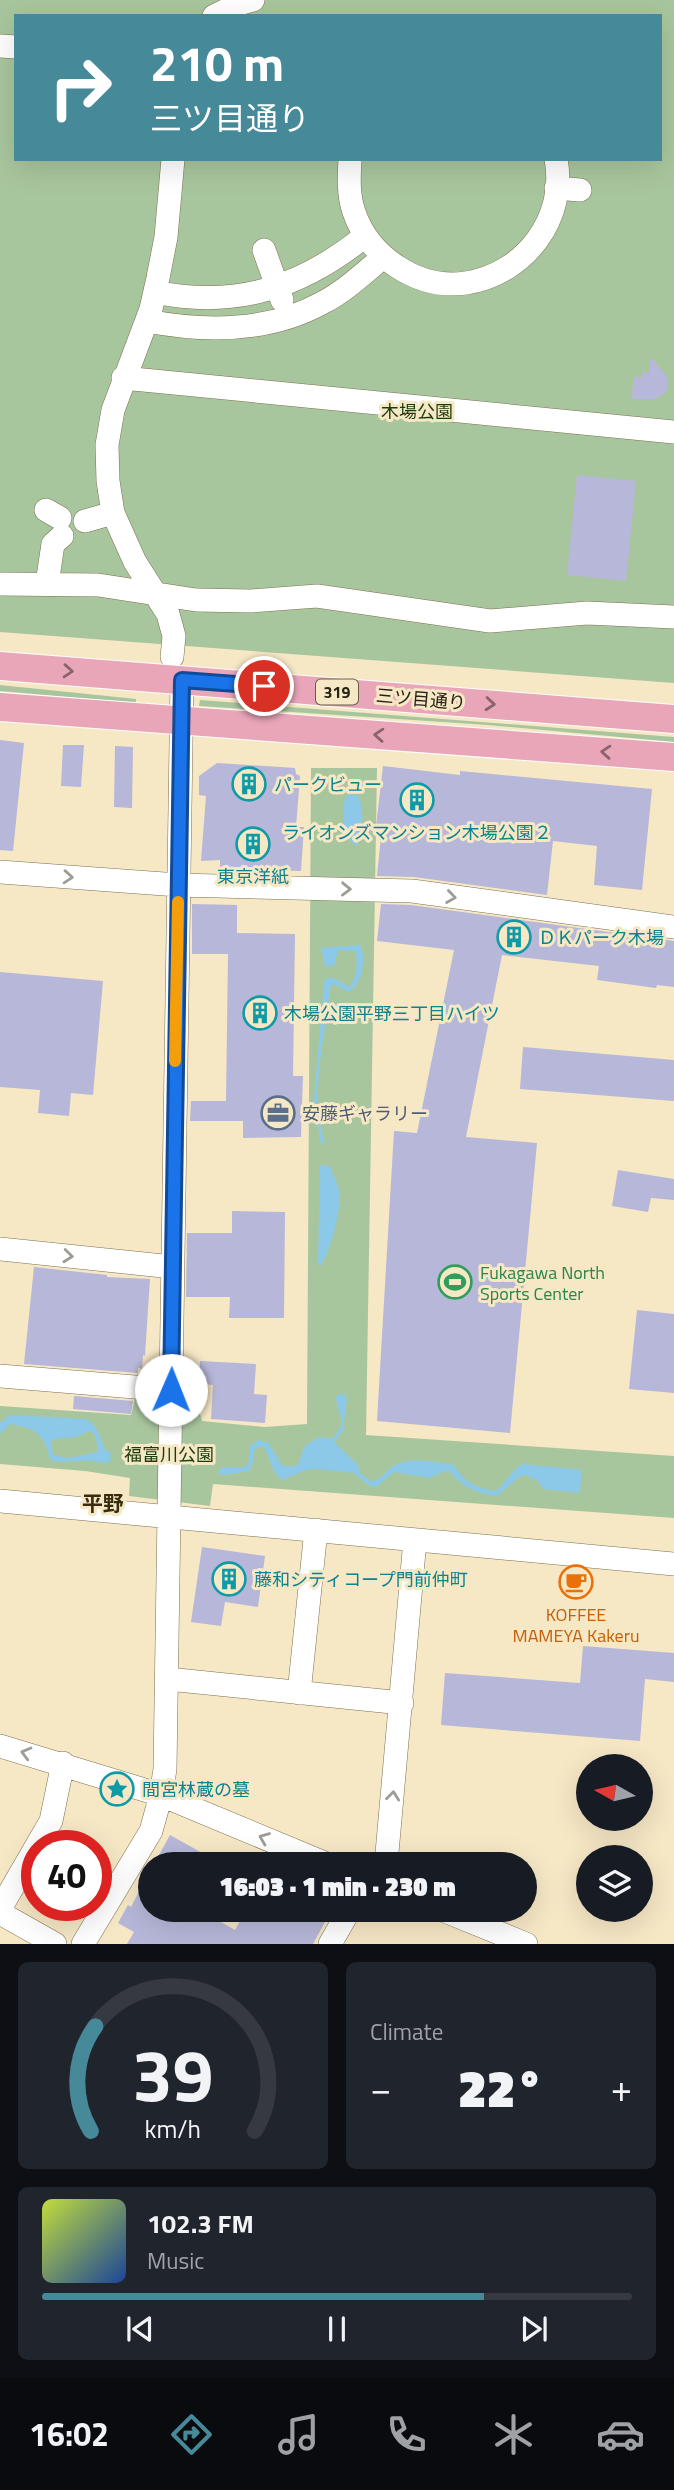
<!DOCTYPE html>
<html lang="en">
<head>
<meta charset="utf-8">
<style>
	:root { --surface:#171b24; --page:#20242c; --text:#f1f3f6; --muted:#9ea1a6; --line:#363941; --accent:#468999 }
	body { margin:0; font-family:"Titillium Web","Noto Sans JP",sans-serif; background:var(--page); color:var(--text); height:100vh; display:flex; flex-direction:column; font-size:26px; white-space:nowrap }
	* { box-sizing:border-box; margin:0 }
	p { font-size:23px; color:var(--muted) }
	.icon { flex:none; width:38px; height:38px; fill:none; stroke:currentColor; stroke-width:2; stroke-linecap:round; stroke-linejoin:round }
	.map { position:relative; height:1944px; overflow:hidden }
	.panel { display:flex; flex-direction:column; gap:18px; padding:18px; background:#0d0f14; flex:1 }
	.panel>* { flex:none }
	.banner { position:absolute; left:14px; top:14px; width:648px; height:147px; border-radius:0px; box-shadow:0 7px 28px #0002; background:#468999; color:#fff; overflow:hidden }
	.needle { width:46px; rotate:278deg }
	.tools { position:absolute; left:576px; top:1754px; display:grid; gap:14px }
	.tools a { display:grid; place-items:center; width:77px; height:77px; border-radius:50%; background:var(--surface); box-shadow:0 7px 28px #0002; font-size:35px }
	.speed { position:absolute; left:21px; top:1830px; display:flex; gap:14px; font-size:35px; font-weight:700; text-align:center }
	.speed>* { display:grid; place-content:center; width:91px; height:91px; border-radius:50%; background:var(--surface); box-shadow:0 7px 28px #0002; line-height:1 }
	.speed .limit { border:10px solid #d22; background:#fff; color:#111 }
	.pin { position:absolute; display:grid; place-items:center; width:60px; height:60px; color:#fff; margin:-30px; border:4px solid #fff; border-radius:50%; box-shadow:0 2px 7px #0007 }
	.me { position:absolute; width:77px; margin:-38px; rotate:1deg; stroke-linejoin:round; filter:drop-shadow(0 0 5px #0008) }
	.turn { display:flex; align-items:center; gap:24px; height:147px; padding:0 21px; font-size:32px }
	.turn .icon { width:91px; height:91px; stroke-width:2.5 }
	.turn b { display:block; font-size:49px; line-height:60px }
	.big { font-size:52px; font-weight:800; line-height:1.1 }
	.panel .tile { flex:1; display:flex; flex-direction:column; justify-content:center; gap:10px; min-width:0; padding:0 24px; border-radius:10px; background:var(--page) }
	.panel .dial { align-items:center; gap:0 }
	.dial svg { height:182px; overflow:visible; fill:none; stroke:var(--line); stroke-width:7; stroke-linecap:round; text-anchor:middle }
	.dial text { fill:var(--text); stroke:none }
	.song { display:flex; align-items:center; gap:21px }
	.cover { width:84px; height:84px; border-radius:10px; background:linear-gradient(135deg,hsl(70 70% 55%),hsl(220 70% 35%)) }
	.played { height:7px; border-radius:4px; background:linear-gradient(90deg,var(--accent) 75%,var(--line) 75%) }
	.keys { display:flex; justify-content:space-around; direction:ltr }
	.heat { display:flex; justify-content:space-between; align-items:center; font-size:38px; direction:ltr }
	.panel .tiles { flex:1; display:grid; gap:18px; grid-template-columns:1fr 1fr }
	.tile:last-child { grid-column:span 2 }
	.trip { position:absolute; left:138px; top:1852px; width:399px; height:70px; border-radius:35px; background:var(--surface); box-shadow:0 7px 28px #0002; font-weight:800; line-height:70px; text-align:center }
	.menu { display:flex; height:112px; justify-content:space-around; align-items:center; background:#090b0e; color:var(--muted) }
	.menu .icon { width:49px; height:49px }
	.menu .selected { color:var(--accent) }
	.menu b { font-size:32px; color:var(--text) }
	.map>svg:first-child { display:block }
	.green { fill:#a8c69e; fill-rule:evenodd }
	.water { fill:#8cc9e8; fill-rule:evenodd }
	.building { fill:#b7b7d9 }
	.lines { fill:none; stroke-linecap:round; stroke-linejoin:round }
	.minor-casing { stroke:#7d7051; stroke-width:24 }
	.major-casing { stroke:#fff; stroke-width:30 }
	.minor { stroke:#fff; stroke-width:23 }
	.major { stroke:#eaa6b9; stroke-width:28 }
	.oneway { stroke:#896468 }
	.oneway2 { stroke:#9e9c96 }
	.route-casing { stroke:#114b97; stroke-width:18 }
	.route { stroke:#1a73e8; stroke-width:12 }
	.slow { stroke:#f59e0b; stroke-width:12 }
	.labels { text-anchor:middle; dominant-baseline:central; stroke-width:6; stroke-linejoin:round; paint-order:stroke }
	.shield { fill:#f6e7c5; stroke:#665e4a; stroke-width:2 }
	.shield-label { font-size:16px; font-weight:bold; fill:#282316 }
	.park-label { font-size:18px; fill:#1b3d0c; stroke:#f6e7c5 }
	.street-label { font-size:18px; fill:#282316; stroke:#f6e7c5 }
	.culture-label { font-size:18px; fill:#0d838f; stroke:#f6e7c5; text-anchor:start }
	.service-label { font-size:18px; fill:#4e5e75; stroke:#f6e7c5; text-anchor:start }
	.leisure-label { font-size:18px; fill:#27864d; stroke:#f6e7c5; text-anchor:start }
	.food-label { font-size:18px; fill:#c56008; stroke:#f6e7c5 }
	.quarter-label { font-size:21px; font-weight:bold; fill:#372c0e; stroke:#f6e7c5 }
</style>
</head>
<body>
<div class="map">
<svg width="674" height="1944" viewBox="0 0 674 1944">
	<rect width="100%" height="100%" fill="#f6e7c5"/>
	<!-- green -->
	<path class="green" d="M0,0H674V683L0,632ZM16,16H660V159H16Z
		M0,685L136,699V703L0,691Z
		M200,700L674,737V742L488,725L199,706Z
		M311,768H377L366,1435L674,1456V1518L213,1484L210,1506L129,1496L130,1478L85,1471L0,1464V1406L131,1415L135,1399L190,1401L199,1410L202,1421L265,1427L307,1424Z"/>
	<!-- water -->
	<path class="water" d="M350,794L357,795C365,805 363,835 357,846C341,838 342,814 345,798Z
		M360,945C367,958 362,986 348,992L334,984L330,987C326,1038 308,1092 325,1142L321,1144L314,1100L324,982L326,978H334L349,987C358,977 357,963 356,951L338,950L334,966H325L321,948Z
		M320,1165L329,1166L331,1169C334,1176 337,1183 339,1190C342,1209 331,1250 320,1266L318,1264Z
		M343,1393L347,1399L343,1431L334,1442L358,1465L360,1473L370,1481C381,1482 387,1468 397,1464C416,1457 435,1462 454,1465C464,1482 475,1488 496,1491C506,1483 512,1469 523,1464L582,1470L580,1493L543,1489L538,1481L525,1475L519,1477L497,1496C474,1493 462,1486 448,1470L429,1478L394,1472L376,1487L368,1485L354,1473L316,1469L306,1470L282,1480L275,1473L264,1446L255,1448L252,1466L249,1471L224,1475L218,1473L221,1468H242L248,1465L250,1446L258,1440L268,1443L282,1465C304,1471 297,1459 305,1447C308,1443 315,1440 319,1437L332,1439C350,1420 337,1417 336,1396Z
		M10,1415L86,1419C99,1427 100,1437 105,1450L111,1453L110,1462C104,1464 96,1461 88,1461C75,1460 65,1463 52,1461C48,1455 48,1450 45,1444C40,1430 23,1426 10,1424L0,1434V1423ZM87,1432H92L96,1437L98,1452L68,1458L53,1455L51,1442L53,1439L76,1437Z"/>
	<!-- building -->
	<path class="building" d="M650,357L668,377V388L665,393L655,399H631L634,377L642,378V372L649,373Z
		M577,475L636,481L626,581L567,575Z
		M0,740L24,743L13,851L0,850Z
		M63,745H84L81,787L61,786Z
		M115,746L133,747L132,808L114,807Z
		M217,763L295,768L296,774L300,776L296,827H304L301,871L220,869V860L201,861L206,796L199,795V776Z
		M383,766L460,775V771L652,789L642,890L594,885L597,846L553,841L547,895L414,877L377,876L382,827L376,826Z
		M192,904L237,905V933L295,934L293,1076H303L301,1137L243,1138V1121H190L191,1101H226L228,954H192Z
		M381,904L411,905L674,941V987L657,985L656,988L597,980L599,966L502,955L466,1137L537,1143L510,1433L377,1421L394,1131L417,1133L454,950L377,941Z
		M0,972L103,981L93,1095L71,1093L69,1116L38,1113L40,1090L0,1087Z
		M523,1047L674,1060V1101L520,1089Z
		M618,1170L674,1179V1200L651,1198L648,1212L612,1206Z
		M232,1211L285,1212L284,1318H229L230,1297H186L187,1233H232Z
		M34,1267L107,1275V1277L150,1279L145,1356L143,1355L142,1369L138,1368V1373L24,1364Z
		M637,1310L674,1314V1393L629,1389Z
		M200,1361L256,1364L254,1394L267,1395L265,1423L211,1419L213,1385L199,1384Z
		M74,1396L133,1401L131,1414L73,1409Z
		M202,1547L265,1556L258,1607L225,1602L221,1626L191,1622Z
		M583,1646L674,1653V1682L645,1679L640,1741L441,1725L445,1673L580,1683Z
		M170,1835L222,1864H154Z
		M150,1870V1909H174L194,1920L200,1910L235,1930L247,1909H332L313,1944H127L134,1932L118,1923L128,1905L131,1907Z"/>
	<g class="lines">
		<defs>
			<path id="minor" d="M214,16L239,4L253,0
				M0,46L16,47
				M350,159C349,177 348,195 354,212C369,257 418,290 466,283C525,274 567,218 556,159
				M556,188L580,190
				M264,250L282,300
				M155,292C236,309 302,287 365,236
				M147,321C205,332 269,332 322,303C345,291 363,274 383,257
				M123,378L674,432
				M46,510L60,518
				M85,521L113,513
				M0,584L98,585L196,600L251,601L317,596L490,621L587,613L674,617
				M47,584L53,544L62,536
				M172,657L174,636L168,614L135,562L113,513L108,481L107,445L113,410L151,309L158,278L166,237L173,159
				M0,872L178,885L412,891L674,927
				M0,1249L173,1267
				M0,1376L171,1390
				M0,1501L674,1564
				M168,1679L402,1703
				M299,1693L316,1530
				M0,1746L161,1795L327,1864
				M386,1864L415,1540
				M0,1909L51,1821L63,1763
				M440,1909L526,1944
				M0,1913L55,1944
				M83,1944L151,1831L161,1795L165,1769L182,680
				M330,1944L350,1909"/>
			<path id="major" d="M0,666L674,719
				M0,707L674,757"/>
		</defs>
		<!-- minor casing -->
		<use href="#minor" class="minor-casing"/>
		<!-- major casing -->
		<use href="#major" class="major-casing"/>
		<!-- minor -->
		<use href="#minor" class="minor"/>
		<!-- major -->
		<use href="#major" class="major"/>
	</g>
	<!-- one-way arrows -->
	<defs><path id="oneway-chevron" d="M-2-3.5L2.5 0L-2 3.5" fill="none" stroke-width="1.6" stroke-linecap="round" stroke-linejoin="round" transform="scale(1.75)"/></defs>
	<g class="oneway">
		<use href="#oneway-chevron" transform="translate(68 671) rotate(4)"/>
		<use href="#oneway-chevron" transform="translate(490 704) rotate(5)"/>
		<use href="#oneway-chevron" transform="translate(379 735) rotate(-176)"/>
		<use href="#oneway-chevron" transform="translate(606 752) rotate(-176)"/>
	</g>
	<g class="oneway2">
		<use href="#oneway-chevron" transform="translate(68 877) rotate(4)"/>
		<use href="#oneway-chevron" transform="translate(346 889) rotate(1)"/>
		<use href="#oneway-chevron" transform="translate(451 897) rotate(8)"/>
		<use href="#oneway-chevron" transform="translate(68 1256) rotate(6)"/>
		<use href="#oneway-chevron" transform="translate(26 1753) rotate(-165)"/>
		<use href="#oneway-chevron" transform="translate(393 1796) rotate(-84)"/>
		<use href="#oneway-chevron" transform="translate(264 1838) rotate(-158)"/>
	</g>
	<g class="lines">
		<defs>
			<path id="route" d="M171,1390L182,680L264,686"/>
		</defs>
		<!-- route casing -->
		<use href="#route" class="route-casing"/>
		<!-- route -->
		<use href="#route" class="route"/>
		<!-- slow -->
		<path class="slow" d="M175,1061L178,902"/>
	</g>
	<!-- icons -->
	<defs>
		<symbol id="building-ring" viewBox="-11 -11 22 22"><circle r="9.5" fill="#f6e7c5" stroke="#0f9aa8" stroke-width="1.5"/><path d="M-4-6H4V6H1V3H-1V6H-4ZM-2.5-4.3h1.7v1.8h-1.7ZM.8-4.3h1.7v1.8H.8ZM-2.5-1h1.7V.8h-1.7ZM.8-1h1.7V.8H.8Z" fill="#0f9aa8"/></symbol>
		<symbol id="office-ring" viewBox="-11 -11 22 22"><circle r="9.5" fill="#f6e7c5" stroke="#5c6f8a" stroke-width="1.5"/><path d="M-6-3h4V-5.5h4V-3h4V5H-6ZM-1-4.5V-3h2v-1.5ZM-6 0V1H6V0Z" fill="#5c6f8a"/></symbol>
		<symbol id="stadium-ring" viewBox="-11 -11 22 22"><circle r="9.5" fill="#f6e7c5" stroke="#2e9e5b" stroke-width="1.5"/><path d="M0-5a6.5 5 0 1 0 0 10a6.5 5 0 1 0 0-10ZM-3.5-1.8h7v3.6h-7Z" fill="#2e9e5b"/></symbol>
		<symbol id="cafe-ring" viewBox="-11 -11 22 22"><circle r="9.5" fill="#f6e7c5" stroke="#e8710a" stroke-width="1.5"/><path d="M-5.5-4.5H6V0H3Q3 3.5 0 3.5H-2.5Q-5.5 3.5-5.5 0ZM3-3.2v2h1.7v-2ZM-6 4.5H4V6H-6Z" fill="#e8710a"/></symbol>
		<symbol id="sight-ring" viewBox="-11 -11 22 22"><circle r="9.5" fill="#f6e7c5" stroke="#0f9aa8" stroke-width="1.5"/><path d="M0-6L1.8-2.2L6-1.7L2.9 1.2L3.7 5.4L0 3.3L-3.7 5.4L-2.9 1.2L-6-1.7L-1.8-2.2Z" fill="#0f9aa8"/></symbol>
	</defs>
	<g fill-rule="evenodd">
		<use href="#building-ring" x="230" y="765" width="38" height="38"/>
		<use href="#building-ring" x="398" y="781" width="38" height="38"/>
		<use href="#building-ring" x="234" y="825" width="38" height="38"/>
		<use href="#building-ring" x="495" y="918" width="38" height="38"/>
		<use href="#building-ring" x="241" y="994" width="38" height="38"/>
		<use href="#office-ring" x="259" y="1094" width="38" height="38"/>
		<use href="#stadium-ring" x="436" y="1263" width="38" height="38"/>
		<use href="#building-ring" x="210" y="1560" width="38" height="38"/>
		<use href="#cafe-ring" x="557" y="1563" width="38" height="38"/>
		<use href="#sight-ring" x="98" y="1770" width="38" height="38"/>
	</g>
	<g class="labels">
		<!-- shield labels -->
		<rect class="shield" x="316" y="679.5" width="42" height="25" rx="5"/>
		<g class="shield-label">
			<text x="337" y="692">319</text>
		</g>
		<!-- park labels -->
		<g class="park-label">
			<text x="417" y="411">木場公園</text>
			<text x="169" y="1454">福富川公園</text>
		</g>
		<!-- street labels -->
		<g class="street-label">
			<text transform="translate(421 699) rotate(5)">三ツ目通り</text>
		</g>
		<!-- culture labels -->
		<g class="culture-label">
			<text x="274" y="784">パークビュー</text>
			<text x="417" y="832" text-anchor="middle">ライオンズマンション木場公園２</text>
			<text x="253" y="876" text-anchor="middle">東京洋紙</text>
			<text x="538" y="937">ＤＫパーク木場</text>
			<text x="284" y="1013">木場公園平野三丁目ハイツ</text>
			<text x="254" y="1579">藤和シティコープ門前仲町</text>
			<text x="142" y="1789">間宮林蔵の墓</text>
		</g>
		<!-- service labels -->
		<g class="service-label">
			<text x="302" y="1113">安藤ギャラリー</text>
		</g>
		<!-- leisure labels -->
		<g class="leisure-label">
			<text x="480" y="1272">Fukagawa North<tspan x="480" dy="21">Sports Center</tspan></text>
		</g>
		<!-- food labels -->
		<g class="food-label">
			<text x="576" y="1614">KOFFEE<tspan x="576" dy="21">MAMEYA Kakeru</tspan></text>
		</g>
		<!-- quarter labels -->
		<g class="quarter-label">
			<text x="103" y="1503">平野</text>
		</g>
	</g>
</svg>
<div class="tools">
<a><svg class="needle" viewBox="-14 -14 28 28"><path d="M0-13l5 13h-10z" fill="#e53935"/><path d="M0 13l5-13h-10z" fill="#9ea1a6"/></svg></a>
<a><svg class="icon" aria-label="layers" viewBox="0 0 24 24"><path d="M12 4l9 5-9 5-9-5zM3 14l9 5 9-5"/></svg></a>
</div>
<div class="speed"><div class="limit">40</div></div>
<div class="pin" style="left:264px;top:686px;background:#d93025"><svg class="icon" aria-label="arrive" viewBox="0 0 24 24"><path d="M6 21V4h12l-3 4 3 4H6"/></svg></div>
<svg class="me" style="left:171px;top:1390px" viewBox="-20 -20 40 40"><circle r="19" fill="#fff"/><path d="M0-13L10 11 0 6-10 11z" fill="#1a73e8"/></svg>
<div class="trip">16:03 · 1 min · 230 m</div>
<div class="banner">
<div class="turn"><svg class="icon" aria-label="right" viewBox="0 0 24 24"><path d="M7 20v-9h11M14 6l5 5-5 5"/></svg><div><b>210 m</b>三ツ目通り</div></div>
</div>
</div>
<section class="panel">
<div class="tiles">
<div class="tile dial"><svg viewBox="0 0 100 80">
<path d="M14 69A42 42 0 1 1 86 69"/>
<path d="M14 69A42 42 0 0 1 16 23" stroke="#468999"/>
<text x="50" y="56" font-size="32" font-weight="700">39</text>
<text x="50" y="72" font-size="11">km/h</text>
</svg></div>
<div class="tile"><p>Climate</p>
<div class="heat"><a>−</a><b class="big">22°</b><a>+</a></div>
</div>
<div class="tile">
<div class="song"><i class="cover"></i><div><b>102.3 FM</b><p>Music</p></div></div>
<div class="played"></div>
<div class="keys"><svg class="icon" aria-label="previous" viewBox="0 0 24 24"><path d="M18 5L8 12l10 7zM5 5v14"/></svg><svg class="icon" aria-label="pause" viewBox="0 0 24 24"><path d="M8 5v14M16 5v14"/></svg><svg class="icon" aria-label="next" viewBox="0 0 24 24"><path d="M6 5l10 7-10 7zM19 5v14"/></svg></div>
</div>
</div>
</section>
<nav class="menu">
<b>16:02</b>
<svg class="icon selected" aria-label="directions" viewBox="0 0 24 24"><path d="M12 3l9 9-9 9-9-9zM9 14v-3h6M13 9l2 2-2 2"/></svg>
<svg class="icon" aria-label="music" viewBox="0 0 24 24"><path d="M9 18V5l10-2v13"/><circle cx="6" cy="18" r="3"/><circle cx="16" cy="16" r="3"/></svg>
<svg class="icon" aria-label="phone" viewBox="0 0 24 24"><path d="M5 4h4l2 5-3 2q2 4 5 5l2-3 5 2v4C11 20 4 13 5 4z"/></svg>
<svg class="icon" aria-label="climate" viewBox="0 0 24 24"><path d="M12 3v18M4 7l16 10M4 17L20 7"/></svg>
<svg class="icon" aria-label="car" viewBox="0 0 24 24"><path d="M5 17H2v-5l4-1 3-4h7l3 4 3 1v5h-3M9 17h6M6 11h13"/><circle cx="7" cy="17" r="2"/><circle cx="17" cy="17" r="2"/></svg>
</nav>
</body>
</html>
